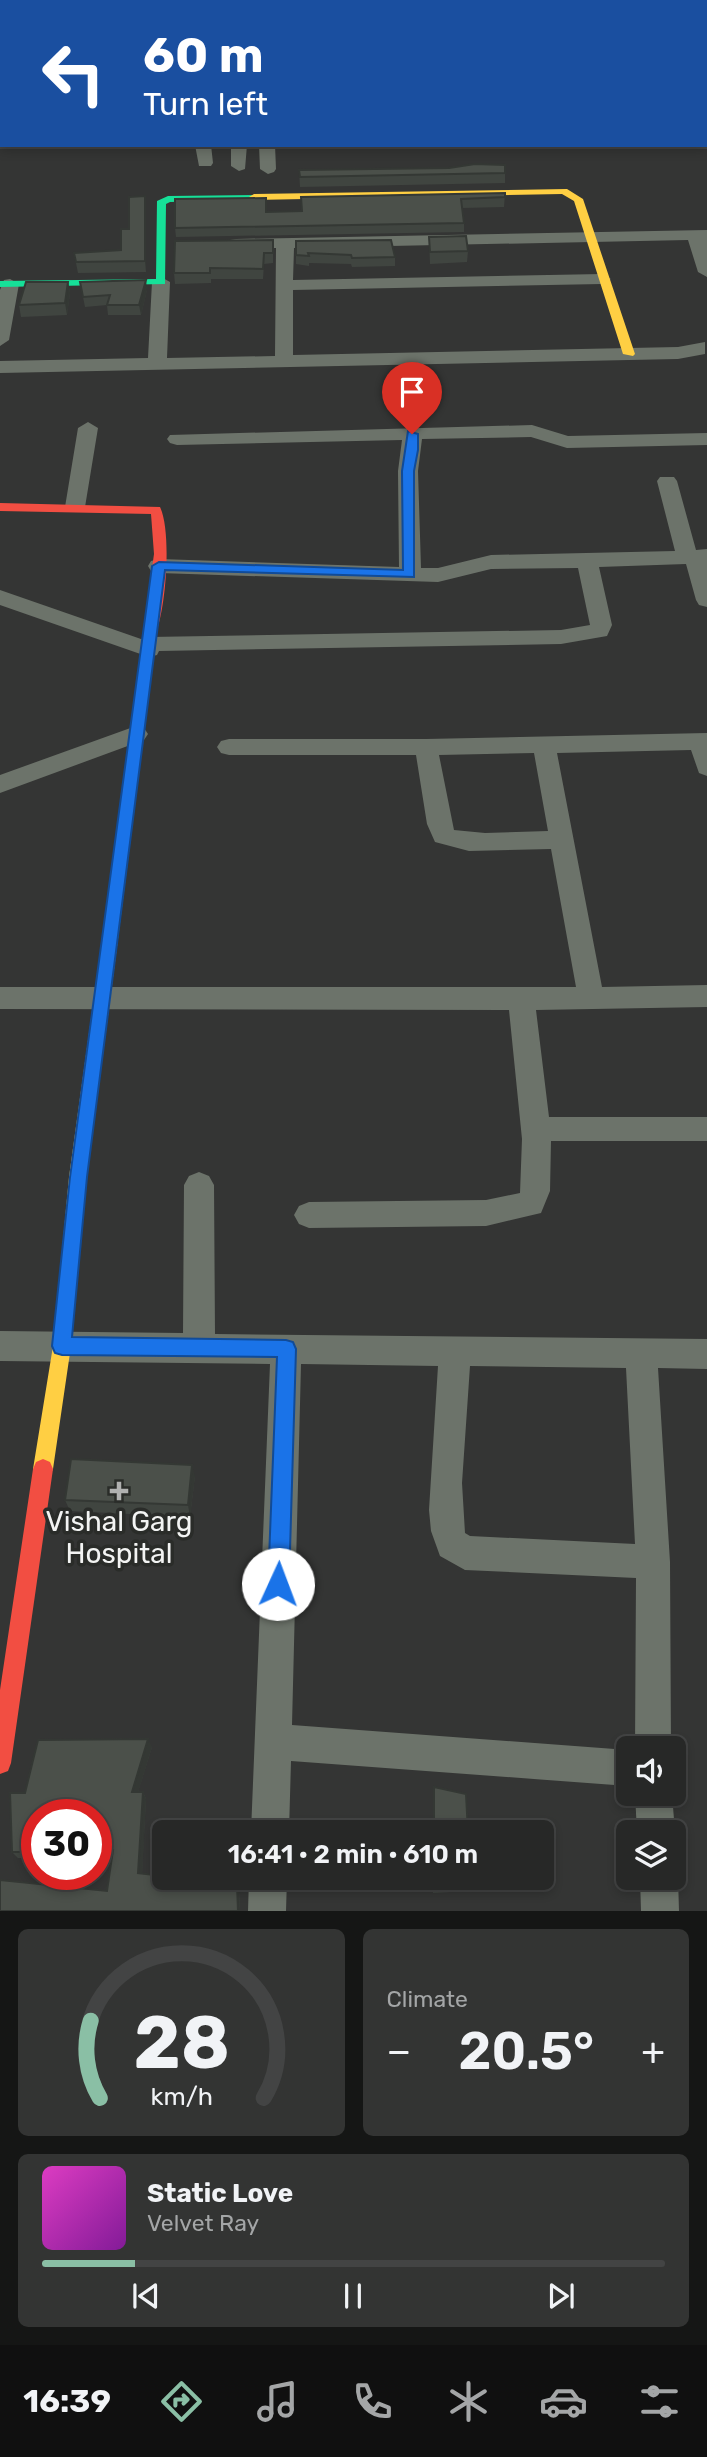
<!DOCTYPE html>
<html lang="en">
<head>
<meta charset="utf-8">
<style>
	:root { --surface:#272827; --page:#333433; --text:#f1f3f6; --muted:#a4a6a7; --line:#434444; --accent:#8abfa5 }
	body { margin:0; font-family:Rubik,sans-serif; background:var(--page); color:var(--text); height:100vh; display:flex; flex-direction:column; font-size:26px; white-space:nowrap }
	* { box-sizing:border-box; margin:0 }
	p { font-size:23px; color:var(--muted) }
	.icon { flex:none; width:38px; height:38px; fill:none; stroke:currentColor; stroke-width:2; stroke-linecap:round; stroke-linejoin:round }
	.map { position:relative; height:1911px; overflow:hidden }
	.sheet { display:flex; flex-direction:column; gap:18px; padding:18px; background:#151615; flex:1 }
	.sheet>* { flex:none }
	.top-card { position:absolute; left:0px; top:0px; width:707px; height:147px; box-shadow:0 4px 10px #0003,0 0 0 2px var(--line); background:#1a4fa0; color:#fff; overflow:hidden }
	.buttons { position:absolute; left:616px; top:1736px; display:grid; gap:14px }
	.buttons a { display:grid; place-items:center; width:70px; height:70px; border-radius:10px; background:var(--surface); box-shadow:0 4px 10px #0003,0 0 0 2px var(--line); font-size:35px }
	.speed { position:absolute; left:21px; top:1799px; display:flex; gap:14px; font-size:35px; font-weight:700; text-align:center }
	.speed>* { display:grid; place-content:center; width:91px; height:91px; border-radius:50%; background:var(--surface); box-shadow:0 4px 10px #0003,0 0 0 2px var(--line); line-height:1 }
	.speed .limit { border:10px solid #d22; background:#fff; color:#111 }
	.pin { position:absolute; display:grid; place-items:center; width:60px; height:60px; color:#fff; margin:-72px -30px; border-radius:50% 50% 50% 0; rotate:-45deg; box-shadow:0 0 7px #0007 }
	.pin .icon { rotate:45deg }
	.me { position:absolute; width:77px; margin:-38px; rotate:2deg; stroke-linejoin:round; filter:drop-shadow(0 0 5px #0008) }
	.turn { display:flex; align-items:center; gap:24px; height:147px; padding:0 28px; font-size:32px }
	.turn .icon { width:91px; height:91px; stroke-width:2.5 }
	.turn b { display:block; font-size:49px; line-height:60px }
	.big { font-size:52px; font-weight:600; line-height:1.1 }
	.sheet .widget { flex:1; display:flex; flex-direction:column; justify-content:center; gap:10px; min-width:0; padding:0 24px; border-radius:10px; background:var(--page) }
	.sheet .dial { align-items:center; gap:0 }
	.dial svg { height:182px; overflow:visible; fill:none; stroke:var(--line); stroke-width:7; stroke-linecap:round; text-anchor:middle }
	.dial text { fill:var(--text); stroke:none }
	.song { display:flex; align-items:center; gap:21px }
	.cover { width:84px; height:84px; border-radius:10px; background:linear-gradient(135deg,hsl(310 70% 55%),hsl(290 70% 35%)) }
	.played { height:7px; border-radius:4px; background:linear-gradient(90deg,var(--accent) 15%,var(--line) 15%) }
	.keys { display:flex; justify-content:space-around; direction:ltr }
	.heat { display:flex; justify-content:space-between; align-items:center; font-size:38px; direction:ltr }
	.sheet .tiles { flex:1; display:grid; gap:18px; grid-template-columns:1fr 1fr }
	.widget:last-child { grid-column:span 2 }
	.trip { position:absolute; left:152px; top:1820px; width:402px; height:70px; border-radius:10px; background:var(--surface); box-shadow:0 4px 10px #0003,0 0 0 2px var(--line); font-weight:600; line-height:70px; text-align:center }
	.tab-bar { display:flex; height:112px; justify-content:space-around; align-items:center; background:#101010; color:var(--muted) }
	.tab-bar .icon { width:49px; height:49px }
	.tab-bar .current { color:var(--accent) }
	.tab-bar b { font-size:32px; color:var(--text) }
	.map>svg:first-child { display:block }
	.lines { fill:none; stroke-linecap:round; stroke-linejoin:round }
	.street { fill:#6c736a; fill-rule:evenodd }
	.fast { fill:#16e098; fill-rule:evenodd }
	.slow { fill:#ffcf43; fill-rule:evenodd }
	.jam { fill:#f24e42; fill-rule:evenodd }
	.wall { fill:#404540 }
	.shaded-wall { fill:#343834 }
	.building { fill:#4b504a; stroke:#343834; stroke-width:2 }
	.route { fill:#1a73e8; stroke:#114b97; stroke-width:2 }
	.poi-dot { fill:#b0b1b0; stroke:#2a2c29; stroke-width:2.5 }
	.labels { text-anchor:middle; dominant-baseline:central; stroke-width:7; stroke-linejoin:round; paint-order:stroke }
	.near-poi-label { font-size:28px; fill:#f3f4f3; stroke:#2a2c29 }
</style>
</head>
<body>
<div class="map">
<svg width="707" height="1911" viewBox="0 0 707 1911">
	<rect width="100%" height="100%" fill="#343534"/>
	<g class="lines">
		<!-- street -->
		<path class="street" d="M361,0H375V2H361Z
			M437,0H451V2H437Z
			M524,0H538V2H524Z
			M681,0H695L696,2H682Z
			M705,27H707V39H705Z
			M0,65H2V73H0Z
			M195,145H211L213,163L211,166H199Z
			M231,145H247L245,169L239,171L231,166Z
			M259,145H275L276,169L274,172L268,174L260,169Z
			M707,230V277L698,272L688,240L294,248L293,280L602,274L611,279L602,284L293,290V355L678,347L705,342V354L678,359L0,373V361L148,358L152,282L161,277L170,282L167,358L275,356L276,248H230L227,244L230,240L236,239Z
			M10,279L19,284L9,340L0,346V290L4,280Z
			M88,422L98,428L85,507L82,511H68L65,507L78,428Z
			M532,425L568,436L707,433V445L567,448L531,437L422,439L418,471L421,568H438L491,555L675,551L657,481L660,477H674L677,481L696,550L707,549V607L699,605L696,600L686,564L599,567L612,625L607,636L561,644L159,651L157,655L149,657L0,605V590L141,639L149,637L561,630L590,625L578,568L491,569L438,582L159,573L151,571L148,566L151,561L159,559L399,567L398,471L402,440L177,445L170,443L167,439L170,435Z
			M136,726L144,728L148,734L144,740L0,793V775Z
			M707,733V776L699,773L691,750L557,753L602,987L707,985V1007L536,1010L549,1117H707V1141H551L550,1191L541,1213L486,1226L309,1228L299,1224L294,1215L299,1206L309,1202L486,1200L520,1193L522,1139L509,1010L0,1009V987H576L551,849L469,851L435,842L427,824L416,755H229L221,753L217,747L221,741L229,739H426ZM534,753L548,831L485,833L454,830L439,755Z
			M199,1172L209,1176L214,1185L215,1334L707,1339V1369L658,1368L670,1562L671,1748H635L636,1578L465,1570L440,1556L431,1531L429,1510L438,1366L301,1364L292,1725L628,1750V1786L291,1761L289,1832H251L270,1364L0,1361V1331L183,1333L184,1185L189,1176ZM470,1366L626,1368L635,1544L470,1536L465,1533L462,1483Z
			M635,1794H672L675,1832L674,1834V1832H637Z
			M674,1868L678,1878L679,1911H641L640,1878H674Z
			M249,1878H287L286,1911H248Z"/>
		<!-- fast -->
		<path class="fast" d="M306,0H315L305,2Z
			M705,68H707V74H705Z
			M258,195L259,197L254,200L170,202L166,204L165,284L0,287V281L156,279L157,201L168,196Z
			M150,628L157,632L118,939L116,943H104L102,939L143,632Z"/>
		<!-- slow -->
		<path class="slow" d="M567,189L583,199L635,354L633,356L623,354L574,201L562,194L254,200L249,197L254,194Z
			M110,933L116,935L118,939L87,1177L71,1346L53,1469L50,1476L43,1479L36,1476L33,1469L53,1346L69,1177L102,939L104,935Z"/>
		<!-- jam -->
		<path class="jam" d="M0,100H2V106H0Z
			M0,503L160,507C172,532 166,610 155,635L150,636L143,632L154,554L151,514L0,511Z
			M43,1459L50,1462L53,1469L11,1763L8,1771L0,1774V1690L33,1469L36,1462Z"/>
	</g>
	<!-- wall -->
	<path class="wall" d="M0,0L2,2V63L0,62Z
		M505,165V183L300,187L299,170L449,168Z
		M505,193L504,207L462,208L464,223V232L176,237L175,228L267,212L302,211Z
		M145,196L146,207V272L78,273L74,253L121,250L129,229Z
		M429,237L468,251L467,262L430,264Z
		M273,240V263L264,264L263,279H211V283L175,284L174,273Z
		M296,241L395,257V266L352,267L351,264L309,263V266L296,264Z
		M68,282L70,293L67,315L21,317L19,305Z
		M80,282L147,290L141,315H108L107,305L85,307Z
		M195,1476L190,1517L70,1511L65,1500Z
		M152,1747L138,1792H143L146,1799L142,1873L239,1890L240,1911H0L107,1891L112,1856H96V1815H37V1858H18L12,1852L25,1793Z
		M434,1787L468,1832H433Z
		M433,1878H470V1887L469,1891L433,1893Z"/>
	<!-- shaded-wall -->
	<path class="shaded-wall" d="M145,196L146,207V272L145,261Z
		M146,280L147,290L141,315L139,305Z
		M68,282L70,293L67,315L65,303Z
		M192,1465L195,1476L190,1517L188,1505Z
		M148,1739L152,1747L136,1799L132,1792Z
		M143,1792L146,1799L142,1879L138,1873Z
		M237,1884L239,1890L240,1911H238Z"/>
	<!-- building -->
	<path class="building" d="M0,0H184V2H2V18H0Z
		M381,0H438V2H381Z
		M631,0H671L673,2H632Z
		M2,24V52H0V29Z
		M475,164L505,165V173L300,177L299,170L449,168Z
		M505,193V197L461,199L464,223L175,228V199L266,198V212L302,211L301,197Z
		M145,196V261L76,262L74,253L121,250V229H129V197Z
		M466,236L468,251L430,252L429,237Z
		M273,240V253H264L263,269L210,268V273H174L175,241Z
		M391,240L395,257L352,258L351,255L308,253L309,256L296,255V241Z
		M146,280L139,305H107L110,295L83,297L80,282Z
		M26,282H68L65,303L19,305Z
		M71,1459L192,1465L188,1505L65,1500Z
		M148,1739L132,1792H143L138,1873L164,1876V1878H181L237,1884L238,1911H0V1880L107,1891L113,1850H96V1815H37V1852H12L10,1793H25L38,1740Z
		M434,1787L466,1794L468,1832H434Z
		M434,1878H470V1887L434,1889Z"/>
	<!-- route -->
	<path class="route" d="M408,431L418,434V450L414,471V577L165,570L87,1177L72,1337L286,1340L293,1342L296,1349L289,1584L286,1592L278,1595L271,1592L268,1584L277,1357L62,1355L55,1353L52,1346L70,1177L152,566L159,562L403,570L402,471Z"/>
	<!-- markers -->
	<path class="poi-dot" d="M115.5 1480.5h7v7h7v7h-7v7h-7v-7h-7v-7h7z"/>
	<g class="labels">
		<!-- near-poi labels -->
		<g class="near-poi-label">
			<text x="119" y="1521">Vishal Garg<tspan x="119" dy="32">Hospital</tspan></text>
		</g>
	</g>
</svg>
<div class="buttons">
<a><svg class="icon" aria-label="sound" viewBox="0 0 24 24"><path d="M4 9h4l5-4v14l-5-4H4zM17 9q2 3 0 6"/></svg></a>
<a><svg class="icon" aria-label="layers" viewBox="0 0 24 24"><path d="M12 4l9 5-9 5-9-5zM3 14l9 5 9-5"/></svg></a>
</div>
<div class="speed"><div class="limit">30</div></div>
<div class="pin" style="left:412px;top:434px;background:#d93025"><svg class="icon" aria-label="arrive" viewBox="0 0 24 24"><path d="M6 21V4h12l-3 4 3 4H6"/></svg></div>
<svg class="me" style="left:278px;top:1584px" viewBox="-20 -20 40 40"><circle r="19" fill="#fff"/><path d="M0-13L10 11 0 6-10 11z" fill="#1a73e8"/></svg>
<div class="trip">16:41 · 2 min · 610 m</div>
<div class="top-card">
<div class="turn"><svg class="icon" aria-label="left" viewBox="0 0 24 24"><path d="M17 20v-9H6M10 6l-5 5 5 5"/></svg><div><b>60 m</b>Turn left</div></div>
</div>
</div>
<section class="sheet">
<div class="tiles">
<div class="widget dial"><svg viewBox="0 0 100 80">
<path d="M14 69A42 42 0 1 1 86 69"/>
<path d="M14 69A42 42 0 0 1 10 35" stroke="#8abfa5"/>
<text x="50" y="56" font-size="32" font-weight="700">28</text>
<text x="50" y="72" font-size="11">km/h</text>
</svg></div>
<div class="widget"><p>Climate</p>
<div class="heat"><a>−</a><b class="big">20.5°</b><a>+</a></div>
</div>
<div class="widget">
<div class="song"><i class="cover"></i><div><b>Static Love</b><p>Velvet Ray</p></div></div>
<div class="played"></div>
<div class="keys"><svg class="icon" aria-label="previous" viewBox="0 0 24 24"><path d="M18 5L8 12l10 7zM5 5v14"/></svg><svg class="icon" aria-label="pause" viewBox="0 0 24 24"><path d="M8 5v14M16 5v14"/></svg><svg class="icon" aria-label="next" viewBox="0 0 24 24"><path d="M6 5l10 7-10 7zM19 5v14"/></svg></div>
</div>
</div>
</section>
<nav class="tab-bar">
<b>16:39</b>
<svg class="icon current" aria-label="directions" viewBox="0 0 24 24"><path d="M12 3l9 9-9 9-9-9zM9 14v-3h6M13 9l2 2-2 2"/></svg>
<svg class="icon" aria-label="music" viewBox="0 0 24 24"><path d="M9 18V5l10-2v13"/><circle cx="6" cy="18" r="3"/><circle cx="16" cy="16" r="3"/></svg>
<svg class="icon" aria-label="phone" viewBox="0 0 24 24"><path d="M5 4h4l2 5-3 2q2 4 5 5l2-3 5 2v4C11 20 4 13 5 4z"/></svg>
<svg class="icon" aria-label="climate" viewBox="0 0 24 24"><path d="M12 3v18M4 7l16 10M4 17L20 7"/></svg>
<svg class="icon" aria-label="car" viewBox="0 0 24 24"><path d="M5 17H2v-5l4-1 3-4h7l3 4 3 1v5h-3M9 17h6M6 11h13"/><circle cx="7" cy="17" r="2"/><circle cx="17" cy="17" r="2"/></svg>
<svg class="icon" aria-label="filters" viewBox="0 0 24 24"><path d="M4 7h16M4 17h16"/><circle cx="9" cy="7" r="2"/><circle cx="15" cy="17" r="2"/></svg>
</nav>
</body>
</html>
